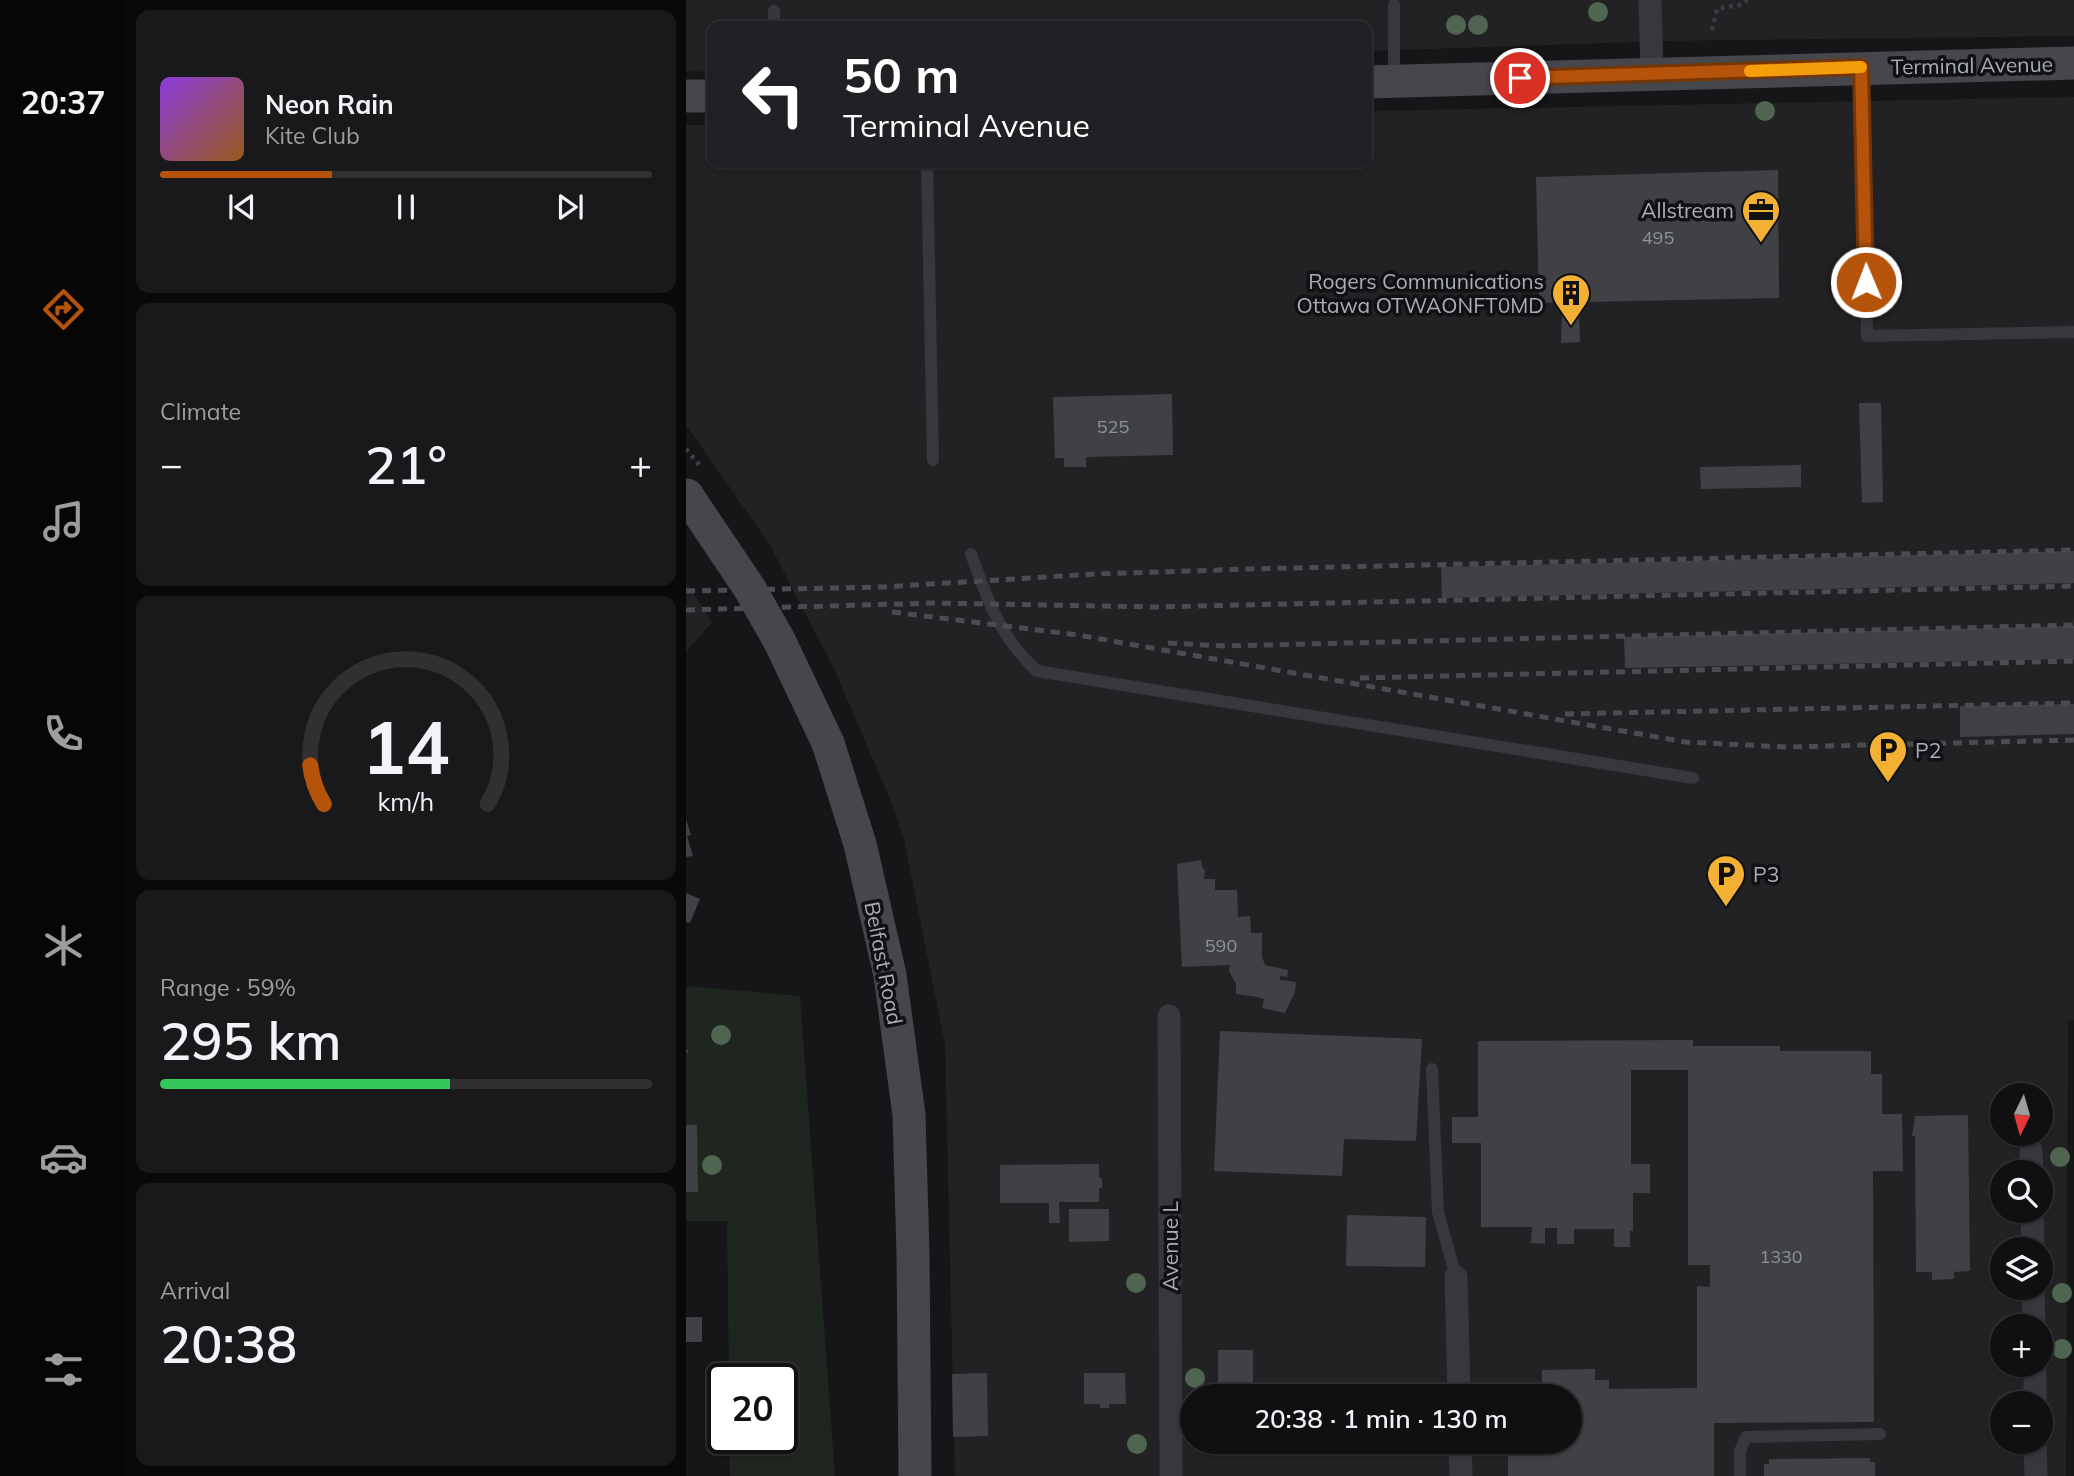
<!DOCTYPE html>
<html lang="en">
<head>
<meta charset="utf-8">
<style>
	:root { --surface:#101012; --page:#19191b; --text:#f1f3f6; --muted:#9c9d9f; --line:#303032; --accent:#b45309 }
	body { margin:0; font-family:Mulish,sans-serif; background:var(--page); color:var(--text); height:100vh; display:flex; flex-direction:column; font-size:26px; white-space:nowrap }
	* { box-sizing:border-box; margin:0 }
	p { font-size:23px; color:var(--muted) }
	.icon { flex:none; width:38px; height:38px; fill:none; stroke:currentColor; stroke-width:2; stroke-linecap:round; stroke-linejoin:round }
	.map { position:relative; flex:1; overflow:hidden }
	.details { display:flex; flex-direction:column; gap:10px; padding:10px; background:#09090a; width:560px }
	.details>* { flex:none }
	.guide { position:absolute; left:21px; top:21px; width:665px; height:147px; border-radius:14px; box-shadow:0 2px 5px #0004,0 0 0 2px var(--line); background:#202124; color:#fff; overflow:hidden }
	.needle { width:46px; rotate:185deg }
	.controls { position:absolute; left:1304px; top:1083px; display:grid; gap:14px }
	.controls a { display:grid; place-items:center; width:63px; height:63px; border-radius:50%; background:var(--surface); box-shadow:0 2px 5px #0004,0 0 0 2px var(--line); font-size:35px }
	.speed { position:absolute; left:21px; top:1363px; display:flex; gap:14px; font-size:35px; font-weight:700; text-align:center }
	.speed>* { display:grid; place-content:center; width:91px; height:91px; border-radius:50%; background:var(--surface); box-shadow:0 2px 5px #0004,0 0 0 2px var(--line); line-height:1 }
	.speed .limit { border:4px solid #111; border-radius:10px; background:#fff; color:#111 }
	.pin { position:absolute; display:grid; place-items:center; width:60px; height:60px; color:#fff; margin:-30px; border:4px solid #fff; border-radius:50%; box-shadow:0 2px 7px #0007 }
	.me { position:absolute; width:77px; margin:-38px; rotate:359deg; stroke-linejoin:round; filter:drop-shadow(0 0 5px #0008) }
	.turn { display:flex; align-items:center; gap:24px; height:147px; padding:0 21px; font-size:32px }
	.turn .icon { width:91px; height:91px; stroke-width:2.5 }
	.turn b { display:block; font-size:49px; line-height:60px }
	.big { font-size:52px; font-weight:600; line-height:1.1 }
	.details .card { flex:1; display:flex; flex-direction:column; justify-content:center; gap:10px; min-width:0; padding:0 24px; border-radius:14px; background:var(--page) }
	.details .dial { align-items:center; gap:0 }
	.dial svg { height:182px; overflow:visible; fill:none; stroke:var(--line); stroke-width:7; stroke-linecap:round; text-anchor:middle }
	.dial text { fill:var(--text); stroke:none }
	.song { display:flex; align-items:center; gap:21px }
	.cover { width:84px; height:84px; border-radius:10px; background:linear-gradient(135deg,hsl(270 70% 55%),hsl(30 70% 35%)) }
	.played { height:7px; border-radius:4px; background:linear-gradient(90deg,var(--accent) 35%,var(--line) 35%) }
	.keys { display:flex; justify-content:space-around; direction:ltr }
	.heat { display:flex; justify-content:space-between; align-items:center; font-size:38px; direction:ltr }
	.charge { height:10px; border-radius:5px; background:linear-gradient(90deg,#34c759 59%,var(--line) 0) }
	.trip { position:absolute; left:494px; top:1384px; width:402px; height:70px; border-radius:35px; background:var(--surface); box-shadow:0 2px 5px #0004,0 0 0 2px var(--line); font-weight:600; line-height:70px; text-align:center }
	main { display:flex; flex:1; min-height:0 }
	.tab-bar { display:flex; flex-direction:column; width:126px; justify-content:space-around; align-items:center; background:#060607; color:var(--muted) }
	.tab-bar .icon { width:49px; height:49px }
	.tab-bar .active { color:var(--accent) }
	.tab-bar b { font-size:32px; color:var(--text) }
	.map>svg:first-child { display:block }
	.built { fill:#222225; fill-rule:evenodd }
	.green { fill:#1e261f }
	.building { fill:#404145 }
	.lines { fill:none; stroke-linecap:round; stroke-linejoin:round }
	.path { stroke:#3d3f44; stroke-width:4.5; stroke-dasharray:3.5 5; stroke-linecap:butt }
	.lane { stroke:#37383d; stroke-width:12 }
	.street { stroke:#37383d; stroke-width:23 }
	.secondary { stroke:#45474d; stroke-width:33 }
	.rail { stroke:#4a4c52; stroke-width:5; stroke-dasharray:9 7; stroke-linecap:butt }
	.secondary-bridge { stroke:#45474d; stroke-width:33 }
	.tree { fill:#506452 }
	.route-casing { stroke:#753606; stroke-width:18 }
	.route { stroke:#b45309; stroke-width:12 }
	.slow { stroke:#f59e0b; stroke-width:12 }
	.labels { text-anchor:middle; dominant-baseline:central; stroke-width:7; stroke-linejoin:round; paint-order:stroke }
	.number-label { font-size:18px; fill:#8e929b }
	.street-label { font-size:21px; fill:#a8adb8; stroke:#111113 }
	.poi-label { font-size:21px; fill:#a8adb8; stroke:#111113; text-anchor:end }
</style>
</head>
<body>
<main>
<nav class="tab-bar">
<b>20:37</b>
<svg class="icon active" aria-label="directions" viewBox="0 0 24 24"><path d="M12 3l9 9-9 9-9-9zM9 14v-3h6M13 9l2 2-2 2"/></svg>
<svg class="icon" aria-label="music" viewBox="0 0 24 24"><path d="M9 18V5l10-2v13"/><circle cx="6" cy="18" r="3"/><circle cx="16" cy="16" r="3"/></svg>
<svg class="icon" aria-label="phone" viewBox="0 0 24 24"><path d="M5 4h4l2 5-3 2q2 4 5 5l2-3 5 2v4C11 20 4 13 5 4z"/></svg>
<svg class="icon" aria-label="climate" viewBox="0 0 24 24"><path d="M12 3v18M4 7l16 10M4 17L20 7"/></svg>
<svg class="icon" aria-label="car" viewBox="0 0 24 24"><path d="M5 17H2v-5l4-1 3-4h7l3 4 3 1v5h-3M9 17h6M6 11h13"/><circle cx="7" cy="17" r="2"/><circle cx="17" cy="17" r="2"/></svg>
<svg class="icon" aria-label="filters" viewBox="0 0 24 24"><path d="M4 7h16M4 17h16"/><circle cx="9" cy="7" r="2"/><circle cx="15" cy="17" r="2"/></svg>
</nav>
<section class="details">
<div class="card">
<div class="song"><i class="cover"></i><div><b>Neon Rain</b><p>Kite Club</p></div></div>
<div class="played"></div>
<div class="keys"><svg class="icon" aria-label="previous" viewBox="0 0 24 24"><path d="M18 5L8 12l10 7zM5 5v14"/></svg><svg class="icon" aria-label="pause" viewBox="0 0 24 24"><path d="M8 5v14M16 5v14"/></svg><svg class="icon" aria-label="next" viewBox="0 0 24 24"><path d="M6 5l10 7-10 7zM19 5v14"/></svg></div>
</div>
<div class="card"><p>Climate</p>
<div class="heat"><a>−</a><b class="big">21°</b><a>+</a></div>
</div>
<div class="card dial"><svg viewBox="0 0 100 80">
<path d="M14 69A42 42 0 1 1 86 69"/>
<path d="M14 69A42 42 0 0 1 8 52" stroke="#b45309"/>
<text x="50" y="56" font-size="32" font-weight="700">14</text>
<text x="50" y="72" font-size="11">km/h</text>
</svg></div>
<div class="card"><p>Range · 59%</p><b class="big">295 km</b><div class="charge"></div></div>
<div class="card"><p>Arrival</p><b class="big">20:38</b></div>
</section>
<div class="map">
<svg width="1388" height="1476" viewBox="0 0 1388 1476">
	<rect width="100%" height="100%" fill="#161618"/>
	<!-- built -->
	<path class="built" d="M0,0H1388V36L979,41L681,51V26H26V72L0,71Z
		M1388,97V1020L1382,1021L1380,1476H269L259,1044L218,839L207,806L149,671L84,545L0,425V125H26V163H681V111ZM1316,1096H1354V1134H1316ZM1316,1172H1354V1211H1316ZM1316,1250H1354V1288H1316ZM1316,1326H1354V1365H1316ZM506,1396H884V1442H506ZM1316,1404H1354V1442H1316Z
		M0,582L26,622L0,652Z"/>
	<!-- green -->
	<path class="green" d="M0,986L114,996L149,1476H44L43,1439L96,1438V1379H43L41,1221H0Z"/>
	<!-- building -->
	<path class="building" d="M1092,170L1093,298L853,303L850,177Z
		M876,312H893L894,342L875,343Z
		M486,394L487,455L400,457V467H378V458H369L367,397Z
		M1173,403H1195L1197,502L1176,503Z
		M1115,465V487L1015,489L1014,467Z
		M1388,551V583L756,598L755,567Z
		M1388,626V659L939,668L938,637Z
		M1388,704V734L1274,737V706Z
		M0,819L5,835L1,836L7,856L0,857Z
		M515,860L517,869H519L518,879H529V890H551L552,917L564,916L565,933H576V957L579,965L602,970L601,977L594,976V980L610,982L609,992L599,1013L576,1008L578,999L571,997L550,994V984L543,971L544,965L496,967L491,864Z
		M0,893L14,899L4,923L0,922Z
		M534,1031L736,1039L730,1141L658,1139L656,1176L528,1171Z
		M1007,1040V1046H1094V1051H1185V1074H1196V1114H1216L1217,1171H1187L1188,1422L1028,1423V1476H822V1442H884V1396H822V1390H856V1370L909,1369V1380H923V1389L1011,1388V1286L1024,1287V1265H1002V1070H945V1164H964V1193H947V1231H944V1247H928V1229H888V1244H871V1228H859V1244L845,1243L846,1227H795V1143H766V1117H792V1041Z
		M1282,1115L1284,1271L1268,1272V1279L1246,1280V1272H1230L1229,1136H1226L1229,1116Z
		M0,1125H11L12,1192H0Z
		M413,1164V1178H416V1188H413V1202H373L374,1223H363V1203H314V1165Z
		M383,1209H423V1241L383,1242Z
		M661,1215L740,1217L739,1267L660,1266Z
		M0,1317H16V1342H0Z
		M532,1350H567V1391H532Z
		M301,1373L302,1436L267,1437L266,1374Z
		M398,1373H439L440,1404H423V1408H414V1404H398Z
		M1184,1458V1462H1189V1476H1078V1464H1083V1459Z"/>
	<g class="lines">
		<!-- path -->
		<path class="path" d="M1026,30L1031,9L1058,4L1061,0
			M0,449L15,467
			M0,1050V1053"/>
		<!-- lane -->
		<path class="lane" d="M88,11V26
			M1176,71L1181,336L1388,332
			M708,80V5
			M241,163L247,460
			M285,554C302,600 313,636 351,671L1007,778
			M746,1069L752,1212L770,1277
			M1054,1476V1451L1060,1437L1194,1434"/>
		<!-- street -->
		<path class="street" d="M964,0L966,74
			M483,1016L485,1476
			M1345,1151L1346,1172
			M1346,1211L1347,1250
			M770,1277L773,1396
			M1347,1288L1348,1326
			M1349,1365V1404
			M774,1442L775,1476
			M1349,1442L1350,1476"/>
		<!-- secondary -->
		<path class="secondary" d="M681,82L1388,63
			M0,96H26
			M142,743L174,844L204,975L223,1115L227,1253L229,1476"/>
		<!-- rail -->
		<path class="rail" d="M0,591L196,587L410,574L563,569L1388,550
			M0,610L249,603L469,607L1388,586
			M206,612L392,635L999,742L1102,747L1388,740
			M482,643L539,646L1388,625
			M674,678L1388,661
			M879,714L1388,703"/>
		<!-- secondary-bridge -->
		<path class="secondary-bridge" d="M1,495L64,589L94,642L142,743"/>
	</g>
	<!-- trees -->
	<g class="tree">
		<circle cx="912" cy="12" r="10"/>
		<circle cx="770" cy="25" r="10"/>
		<circle cx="792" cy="25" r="10"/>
		<circle cx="1079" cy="111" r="10"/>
		<circle cx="35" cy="1035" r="10"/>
		<circle cx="1374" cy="1157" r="10"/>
		<circle cx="26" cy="1165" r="10"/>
		<circle cx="450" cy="1283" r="10"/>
		<circle cx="1376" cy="1293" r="10"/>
		<circle cx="1376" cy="1349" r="10"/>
		<circle cx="509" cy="1378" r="10"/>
		<circle cx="451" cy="1444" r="10"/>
	</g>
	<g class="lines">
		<defs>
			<path id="route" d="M834,78L1175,67L1180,282"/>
		</defs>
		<!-- route casing -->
		<use href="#route" class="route-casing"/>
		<!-- route -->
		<use href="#route" class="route"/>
		<!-- slow -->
		<path class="slow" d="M1064,71L1175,67"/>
	</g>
	<!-- icons -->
	<defs>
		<symbol id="office-pin" viewBox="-11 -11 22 30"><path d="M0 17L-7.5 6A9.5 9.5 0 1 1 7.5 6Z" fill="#f2b134" stroke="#111113"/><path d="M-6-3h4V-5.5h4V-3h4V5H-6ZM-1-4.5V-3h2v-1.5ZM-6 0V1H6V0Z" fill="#111"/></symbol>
		<symbol id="building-pin" viewBox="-11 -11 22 30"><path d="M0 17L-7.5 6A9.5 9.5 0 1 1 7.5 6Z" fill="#f2b134" stroke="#111113"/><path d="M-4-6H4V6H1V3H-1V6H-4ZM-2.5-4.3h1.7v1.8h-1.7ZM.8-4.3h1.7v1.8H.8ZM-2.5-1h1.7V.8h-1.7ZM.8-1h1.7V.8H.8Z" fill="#111"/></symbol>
		<symbol id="parking-pin" viewBox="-11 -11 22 30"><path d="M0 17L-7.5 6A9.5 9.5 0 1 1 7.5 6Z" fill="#f2b134" stroke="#111113"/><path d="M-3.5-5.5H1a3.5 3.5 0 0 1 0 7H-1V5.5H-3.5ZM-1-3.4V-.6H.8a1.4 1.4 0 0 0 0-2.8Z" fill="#111"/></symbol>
	</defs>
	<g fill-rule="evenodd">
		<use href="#office-pin" x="1053" y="188" width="44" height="60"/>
		<use href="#building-pin" x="863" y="271" width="44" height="60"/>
		<use href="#parking-pin" x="1180" y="728" width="44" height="60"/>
		<use href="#parking-pin" x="1018" y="852" width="44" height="60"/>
	</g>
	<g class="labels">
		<!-- number labels -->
		<g class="number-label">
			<text x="972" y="237">495</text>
			<text x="427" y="426">525</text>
			<text x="535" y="945">590</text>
			<text x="1095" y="1256">1330</text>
		</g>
		<!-- street labels -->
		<g class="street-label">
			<text transform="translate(1286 65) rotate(-1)">Terminal Avenue</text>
			<text transform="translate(198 963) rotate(79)">Belfast Road</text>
			<text transform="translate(484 1246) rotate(-90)">Avenue L</text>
		</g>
		<!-- poi labels -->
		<g class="poi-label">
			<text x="1048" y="210">Allstream</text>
			<text x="858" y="281">Rogers Communications<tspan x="858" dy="24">Ottawa OTWAONFT0MD</tspan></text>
			<text x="1229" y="750" text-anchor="start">P2</text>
			<text x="1067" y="874" text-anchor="start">P3</text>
		</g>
	</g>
</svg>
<div class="controls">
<a><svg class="needle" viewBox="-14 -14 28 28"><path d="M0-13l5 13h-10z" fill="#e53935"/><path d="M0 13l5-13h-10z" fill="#9c9d9f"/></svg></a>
<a><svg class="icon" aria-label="search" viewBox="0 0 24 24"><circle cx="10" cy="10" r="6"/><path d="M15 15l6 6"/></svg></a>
<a><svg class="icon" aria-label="layers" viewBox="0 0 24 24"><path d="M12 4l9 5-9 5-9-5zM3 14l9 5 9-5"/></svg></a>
<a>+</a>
<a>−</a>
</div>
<div class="speed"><div class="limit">20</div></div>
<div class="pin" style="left:834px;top:78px;background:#d93025"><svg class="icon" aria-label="arrive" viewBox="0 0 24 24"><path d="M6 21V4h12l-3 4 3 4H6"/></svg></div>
<svg class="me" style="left:1180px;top:282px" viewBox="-20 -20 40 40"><circle r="17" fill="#b45309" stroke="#fff" stroke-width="3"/><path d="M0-11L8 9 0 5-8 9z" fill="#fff"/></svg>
<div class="trip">20:38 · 1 min · 130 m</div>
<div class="guide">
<div class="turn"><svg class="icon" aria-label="left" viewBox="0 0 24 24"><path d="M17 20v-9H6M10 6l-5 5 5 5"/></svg><div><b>50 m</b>Terminal Avenue</div></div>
</div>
</div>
</main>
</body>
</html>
